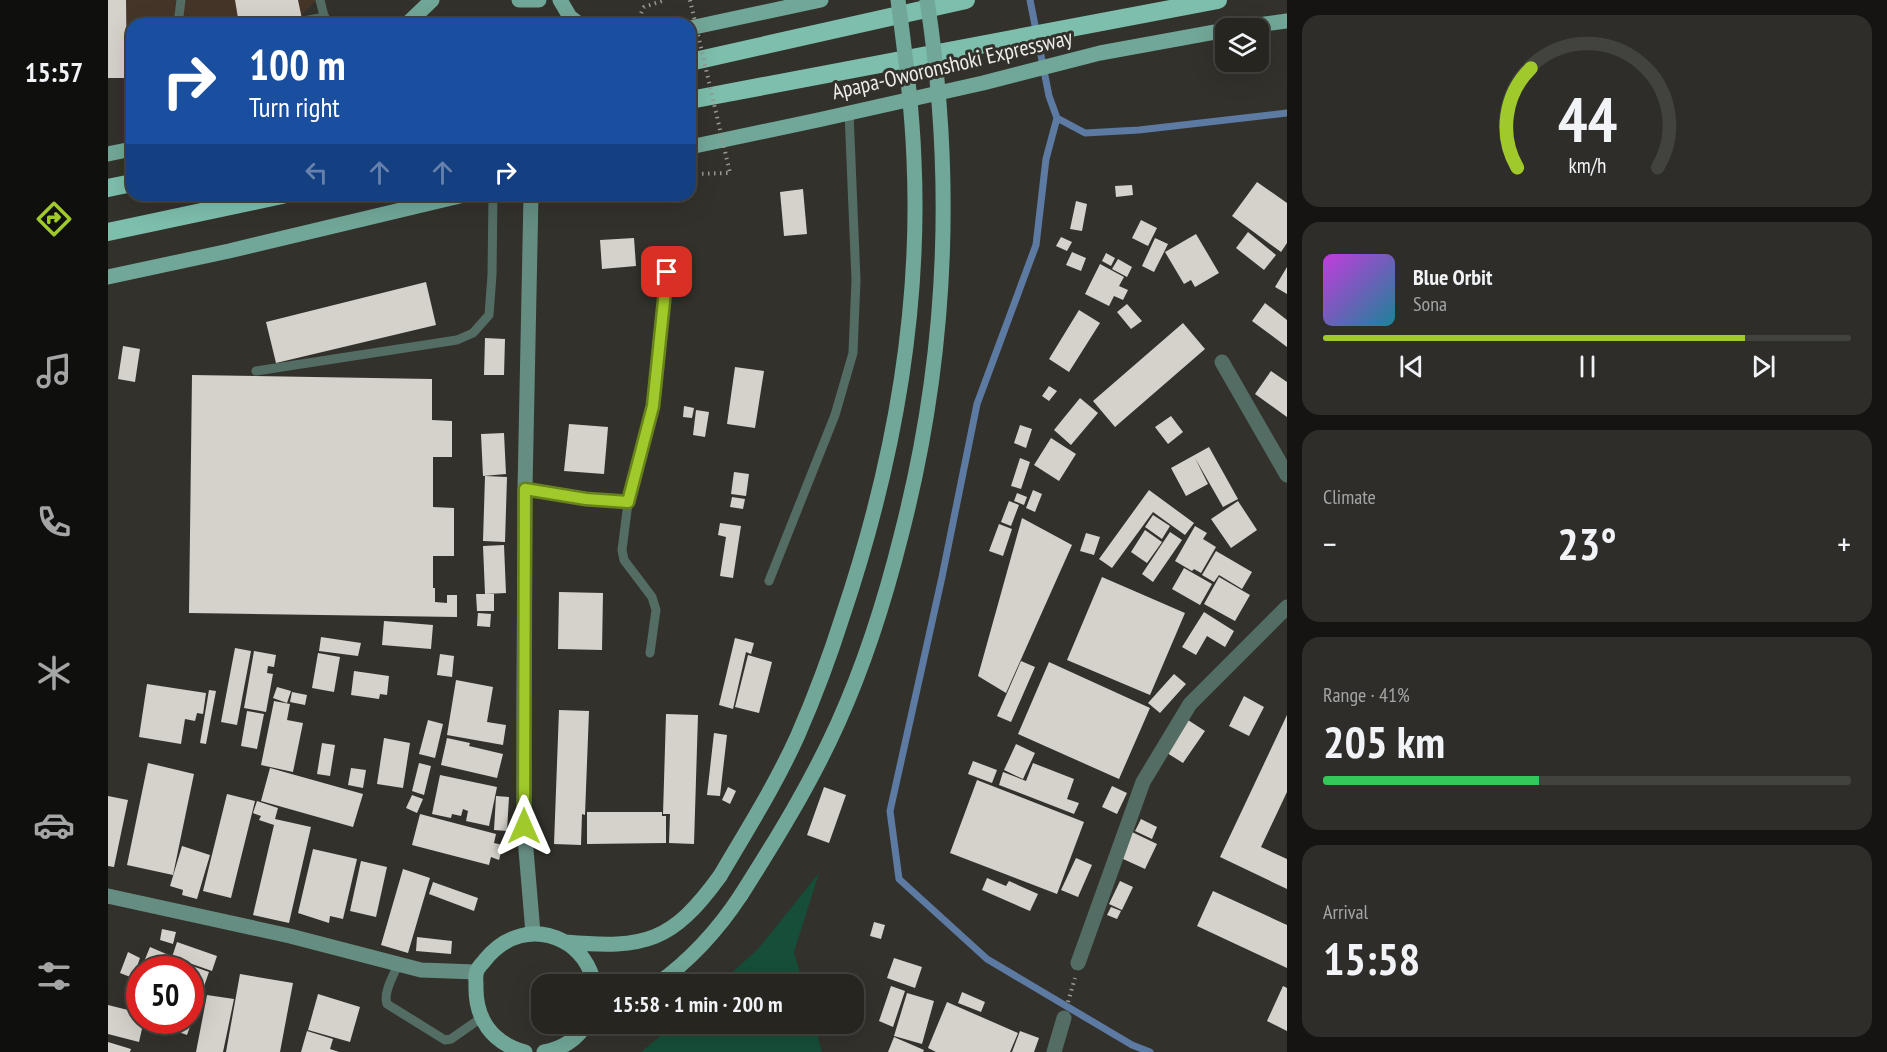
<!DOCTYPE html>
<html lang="en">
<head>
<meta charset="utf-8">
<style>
	:root { --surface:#262520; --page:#2e2d29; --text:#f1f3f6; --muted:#a4a5a5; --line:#42423e; --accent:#a0c92b }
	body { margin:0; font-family:"PT Sans Narrow",sans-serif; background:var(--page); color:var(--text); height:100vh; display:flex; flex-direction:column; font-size:22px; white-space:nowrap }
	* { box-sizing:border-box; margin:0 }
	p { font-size:20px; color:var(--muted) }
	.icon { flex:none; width:33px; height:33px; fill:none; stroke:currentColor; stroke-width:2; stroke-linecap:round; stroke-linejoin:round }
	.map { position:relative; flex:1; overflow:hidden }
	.details { display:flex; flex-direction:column; gap:15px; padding:15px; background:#151412; width:600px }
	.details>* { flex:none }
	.top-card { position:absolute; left:18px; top:18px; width:570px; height:183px; border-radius:18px; box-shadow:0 6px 24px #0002,0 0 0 2px var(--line); background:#1a4fa0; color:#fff; overflow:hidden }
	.fabs { position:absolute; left:1107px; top:18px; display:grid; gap:12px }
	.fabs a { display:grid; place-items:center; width:54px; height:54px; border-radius:12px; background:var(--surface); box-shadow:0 6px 24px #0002,0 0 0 2px var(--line); font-size:30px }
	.speed { position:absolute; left:18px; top:956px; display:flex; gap:12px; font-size:30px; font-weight:700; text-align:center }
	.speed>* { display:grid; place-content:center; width:78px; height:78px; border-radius:50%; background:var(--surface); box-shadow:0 6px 24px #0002,0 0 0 2px var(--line); line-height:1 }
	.speed .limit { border:9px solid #d22; background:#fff; color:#111 }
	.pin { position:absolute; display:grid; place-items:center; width:51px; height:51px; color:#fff; margin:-26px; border-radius:12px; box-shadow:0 3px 9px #0006 }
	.me { position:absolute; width:66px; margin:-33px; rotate:0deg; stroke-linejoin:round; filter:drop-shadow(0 0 4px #0008) }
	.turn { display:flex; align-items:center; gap:21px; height:126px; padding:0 24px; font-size:27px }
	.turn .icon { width:78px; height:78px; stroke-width:2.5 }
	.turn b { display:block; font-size:42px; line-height:51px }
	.lanes { display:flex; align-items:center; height:57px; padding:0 24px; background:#0003; justify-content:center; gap:30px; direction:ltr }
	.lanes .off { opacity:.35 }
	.big { font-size:45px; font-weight:700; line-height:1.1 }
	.details .tile { flex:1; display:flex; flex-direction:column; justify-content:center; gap:9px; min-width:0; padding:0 21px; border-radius:18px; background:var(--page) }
	.details .dial { align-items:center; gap:0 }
	.dial svg { height:156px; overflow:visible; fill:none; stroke:var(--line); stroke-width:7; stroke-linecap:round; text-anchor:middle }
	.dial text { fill:var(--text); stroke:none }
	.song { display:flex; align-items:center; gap:18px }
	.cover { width:72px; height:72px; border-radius:9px; background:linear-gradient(135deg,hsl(290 70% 55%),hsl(190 70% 35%)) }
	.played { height:6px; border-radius:3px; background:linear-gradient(90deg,var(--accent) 80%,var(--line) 80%) }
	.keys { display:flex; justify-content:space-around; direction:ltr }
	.heat { display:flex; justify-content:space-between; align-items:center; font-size:33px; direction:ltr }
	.charge { height:9px; border-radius:4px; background:linear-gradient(90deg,#34c759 41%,var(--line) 0) }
	.trip { position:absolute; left:423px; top:974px; width:333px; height:60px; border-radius:18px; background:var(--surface); box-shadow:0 6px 24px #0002,0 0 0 2px var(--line); font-weight:700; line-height:60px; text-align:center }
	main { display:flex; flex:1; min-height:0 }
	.tab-bar { display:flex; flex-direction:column; width:108px; justify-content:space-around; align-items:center; background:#0f0f0d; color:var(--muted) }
	.tab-bar .icon { width:42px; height:42px }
	.tab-bar .active { color:var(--accent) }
	.tab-bar b { font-size:27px; color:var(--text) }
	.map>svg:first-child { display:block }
	.industrial { fill:#453529 }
	.green { fill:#164e39 }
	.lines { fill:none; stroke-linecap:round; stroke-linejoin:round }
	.stream { stroke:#5c7aa2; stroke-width:7 }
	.building { fill:#d4d2ca }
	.path { stroke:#999893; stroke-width:4; stroke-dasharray:1.5 4.5; stroke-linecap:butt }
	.lane { stroke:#536d65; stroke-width:9 }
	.street { stroke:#536d65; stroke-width:15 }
	.secondary { stroke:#658d82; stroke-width:15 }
	.primary { stroke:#71a798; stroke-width:15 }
	.highway { stroke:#7dbeac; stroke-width:18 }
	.path-bridge { stroke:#999893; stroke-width:4; stroke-dasharray:1.5 4.5; stroke-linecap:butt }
	.primary-bridge { stroke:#71a798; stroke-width:15 }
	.route-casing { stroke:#68831c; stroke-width:15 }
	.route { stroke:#a0c92b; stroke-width:10 }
	.labels { text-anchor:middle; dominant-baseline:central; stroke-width:6; stroke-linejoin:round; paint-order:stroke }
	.street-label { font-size:22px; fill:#eeede9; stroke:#33312b }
</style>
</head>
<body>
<main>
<nav class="tab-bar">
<b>15:57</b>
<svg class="icon active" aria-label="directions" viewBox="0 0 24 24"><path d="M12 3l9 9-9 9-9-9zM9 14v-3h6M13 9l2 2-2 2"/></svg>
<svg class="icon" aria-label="music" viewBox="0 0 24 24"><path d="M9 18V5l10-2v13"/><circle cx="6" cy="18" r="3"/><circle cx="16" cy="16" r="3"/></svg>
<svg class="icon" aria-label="phone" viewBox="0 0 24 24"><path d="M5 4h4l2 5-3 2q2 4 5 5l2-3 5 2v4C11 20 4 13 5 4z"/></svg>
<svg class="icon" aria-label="climate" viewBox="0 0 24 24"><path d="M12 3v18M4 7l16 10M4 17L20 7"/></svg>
<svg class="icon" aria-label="car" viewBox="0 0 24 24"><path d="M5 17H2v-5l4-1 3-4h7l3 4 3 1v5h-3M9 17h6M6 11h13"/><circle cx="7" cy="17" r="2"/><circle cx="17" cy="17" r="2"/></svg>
<svg class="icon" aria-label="filters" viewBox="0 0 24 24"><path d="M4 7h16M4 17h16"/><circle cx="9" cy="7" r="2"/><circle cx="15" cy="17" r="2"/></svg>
</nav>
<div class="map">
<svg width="1179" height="1052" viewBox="0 0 1179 1052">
	<rect width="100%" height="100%" fill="#33312b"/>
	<!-- industrial -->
	<path class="industrial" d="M0,0H209L184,24H24V74L0,79Z"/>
	<!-- green -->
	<path class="green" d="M711,873L686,952L695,984H611L650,949Z
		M568,1023H706L714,1052H533Z"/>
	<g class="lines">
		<!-- stream -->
		<path class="stream" d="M922,0L941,96L949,118L977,133L1031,130L1179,113
			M949,118L938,159L928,245L869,404L834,577L782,811L791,879L879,959L1024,1045L1042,1052"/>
	</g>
	<!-- building -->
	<path class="building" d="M0,0H18L19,78H0Z
		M127,0H190L194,19L160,24H131Z
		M1149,182L1179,203V243L1173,252L1124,216Z
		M1024,185L1025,195L1008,197L1007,186Z
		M695,189L699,234L676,236L672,192Z
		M968,201L979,204L974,231L962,229Z
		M1033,220L1049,228L1040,246L1024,238Z
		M1140,232L1168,255L1156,270L1128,248Z
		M1088,234L1111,273L1087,287L1083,280L1076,284L1057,252Z
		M953,237L964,242L959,251L948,246Z
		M526,238L528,266L494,269L492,240Z
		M1047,238L1060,244L1046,272L1034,266Z
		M964,252L978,258L973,271L958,265Z
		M998,253L1007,258L1003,266L994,261Z
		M1010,259L1024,267L1019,277L1004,269Z
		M992,264L1016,277L1011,286L1020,290L1015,300L1006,296L1001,306L977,294Z
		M1179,267V294L1167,287Z
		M318,282L328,325L168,363L158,322Z
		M1157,303L1179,320V347L1144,321Z
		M1019,304L1034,321L1023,329L1009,312Z
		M971,310L992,323L961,372L941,359Z
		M1075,323L1097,349L1007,427L985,401Z
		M377,338L397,339L396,375H376Z
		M15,346L32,349L27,382L10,379Z
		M627,367L656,371L647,428L619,424Z
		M1163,371L1179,382V417L1147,394Z
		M84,375L324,379V420L344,421V457H325V507L346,508V556H325V588H327V602L339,603V595H349V617L81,613Z
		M941,386L949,391L941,401L934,396Z
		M972,398L990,413L963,445L946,430Z
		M576,406L586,408L584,418L575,417Z
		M588,410L601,412L597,437L585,435Z
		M1063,416L1075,432L1060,444L1047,427Z
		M461,424L500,427L496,474L456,471Z
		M912,425L924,429L918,448L906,443Z
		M396,433L398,474L375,476L373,434Z
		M943,438L968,454L951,481L926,465Z
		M1101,447L1130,499L1115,507L1087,458L1100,484L1078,496L1063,468Z
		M912,458L922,462L913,489L903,486Z
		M626,472L641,474L638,496L623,494Z
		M377,476L399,477L397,542L375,541Z
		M925,490L934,494L927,512L918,508Z
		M1041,490L1086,523L1077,535L1045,512L1004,568L991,559Z
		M909,493L919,497L916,505L906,501Z
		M624,497L637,499L635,509L622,507Z
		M901,501L911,505L903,526L893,522Z
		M1130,501L1149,530L1123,548L1103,519Z
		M1045,515L1062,526L1054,539L1037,527Z
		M914,518L964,545L898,693L870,676Z
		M612,523L633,526L625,578L612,576L618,537L610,535Z
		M891,524L904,529L895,556L881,551Z
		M1087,526L1099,533L1095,539L1108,547L1093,573L1086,569L1084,571L1067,561Z
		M1037,530L1054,542L1039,563L1023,552Z
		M1062,532L1074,540L1045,582L1034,574Z
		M978,533L992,537L986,555L972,551Z
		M396,545L398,593L377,594L375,546Z
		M1108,551L1144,572L1134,589L1111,575L1106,582L1094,575Z
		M1076,568L1104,584L1092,605L1064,589Z
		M994,577L1077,613L1042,695L959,660Z
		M1111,577L1142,595L1127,621L1096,604Z
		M451,592L495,593L494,650L450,649Z
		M368,594H386V611H369Z
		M1096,612L1126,631L1117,647L1099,636L1088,655L1074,647Z
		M370,613L383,614L382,627L369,626Z
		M276,621L325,625L323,649L274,645Z
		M213,637L253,643L250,656L211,651Z
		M627,638L646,643L643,654L638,652L625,709L611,705Z
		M127,648L143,651L129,725L113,722Z
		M146,651L168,655L166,667L160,666L159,673L165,674L158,712L136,708Z
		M210,653L232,657L226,692L204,688Z
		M332,654L346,656L344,677L329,675Z
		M640,655L664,662L651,713L627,707Z
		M913,661L927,667L903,722L889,716Z
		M941,662L1042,708L1011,779L910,734Z
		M246,671L281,676L279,695L272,694L271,699L243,695Z
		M1066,674L1078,684L1052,713L1040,703Z
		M348,680L385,687L379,722L398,725L395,745L339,735Z
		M39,684L98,693L95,714L89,713L87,721L77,719L73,744L31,737Z
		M169,687L183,691L179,703L165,698Z
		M101,690L108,691L98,744L92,743Z
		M184,692L199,695L197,705L182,702Z
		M1136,696L1156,707L1141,736L1121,726Z
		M166,701L182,704L179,720L195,723L185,772L153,765Z
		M451,710L481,711L477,815L474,814L473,845L446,844Z
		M139,711L156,714L149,749L133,746Z
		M558,714L590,715L586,844L561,843L562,814H555Z
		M1179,715V792L1153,847L1179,859V889L1112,857Z
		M320,720L335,724L327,758L311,754Z
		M1080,720L1097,731L1075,763L1059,753Z
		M606,733L619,735L612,796L599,795Z
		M276,738L302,743L295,788L269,784Z
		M339,738L362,743L361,746L395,754L389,778L333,765Z
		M214,743L227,745L222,776L209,774Z
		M908,744L927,753L915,779L896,770Z
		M865,761L889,770L884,783L860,774Z
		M40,763L86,774L65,875L19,865Z
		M311,763L323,766L316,795L304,791Z
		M925,763L966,779L959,799L971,803L966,814L891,785L895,772L918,781Z
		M162,768L255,794L245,827L153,801Z
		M243,768L258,770L255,788L240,785Z
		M332,775L389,787L381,826L358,821L360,811L355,809L353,816L344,814L343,818L324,814Z
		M869,780L976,822L949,894L842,853Z
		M1004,786L1019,793L1009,814L994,807Z
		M620,787L628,791L622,804L614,800Z
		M716,787L738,795L721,843L699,835Z
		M119,794L147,801L123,898L95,891Z
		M304,795L315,799L309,813L298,808Z
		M0,796L20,800L6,867L0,866Z
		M388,796L401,797L399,831L386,830Z
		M149,801L170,808L167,819L203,827L181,923L145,915L166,825L151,820L153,816L145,813Z
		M479,812H554V816H558V843L479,844Z
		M312,814L388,834L386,843L395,845L391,860L383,857L381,865L304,845Z
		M1033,819L1049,827L1044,839L1027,831Z
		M1024,832L1049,844L1037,869L1013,858Z
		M74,846L102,855L89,899L74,895L75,890L62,886Z
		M205,849L249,859L235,919L222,916L221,923L190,913Z
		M968,858L984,865L970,897L953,890Z
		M253,861L279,867L268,917L242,911Z
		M295,869L322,878L300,953L273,945Z
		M879,878L898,886L901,881L930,894L922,911L874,890Z
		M1012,881L1025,887L1014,910L1001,904Z
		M325,882L370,898L366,911L321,894Z
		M1105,891L1179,925V968L1089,926Z
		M1003,907L1013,911L1009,919L999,915Z
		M766,922L777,925L773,939L762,936Z
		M54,929L68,932L65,944L52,940Z
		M309,937L344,941L343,954L308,951Z
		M69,942L109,956L104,971L64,957Z
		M42,947L63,956L57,969H33Z
		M20,952L32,958L25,978L12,973Z
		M786,958L814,967L807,988L779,978Z
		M70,961L101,972L79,1035L48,1024L49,1020H82V969H67Z
		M32,972V995L23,992Z
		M132,974L185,983L172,1052H118Z
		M783,986L797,991L785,1027L771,1021Z
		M1175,986L1179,988V1031L1159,1021Z
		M854,992L877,1002L873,1012L850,1003Z
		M799,993L826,1001L814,1044L786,1036Z
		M210,994L252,1007L242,1042L200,1030Z
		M99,995L126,999L115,1052H88Z
		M839,1002L910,1033L902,1052H828L820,1048Z
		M0,1005L32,1013V1020H36L31,1042L0,1034Z
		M199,1031L225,1039L222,1049L231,1052H193Z
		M912,1031L931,1038L926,1052H904Z
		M786,1037L816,1050L815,1052H780Z
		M0,1042L23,1049L22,1052H0Z"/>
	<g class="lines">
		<!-- path -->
		<path class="path" d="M528,24L536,7L557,0
			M582,174L622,173
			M960,1002L967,978"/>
		<!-- lane -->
		<path class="lane" d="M212,0L218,24
			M70,24L73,0
			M179,24L217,17
			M148,371L349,340L365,333L381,315L384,275L385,195
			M417,489L478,499L520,503L514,550L516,560L544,597L548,610L542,653
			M520,503L545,406L559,272
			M661,581L727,415L745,353L748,280L741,113
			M290,965C285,976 275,993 279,1004L337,1040L343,1039L373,1018"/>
		<!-- street -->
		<path class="street" d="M1114,362L1179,475
			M970,963L1035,782L1082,704L1179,607
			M946,1052L956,1018"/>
		<!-- secondary -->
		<path class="secondary" d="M423,195L417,489L416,697V826L425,933
			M0,896L182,936L313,970L368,972"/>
		<!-- primary -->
		<path class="primary" d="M411,0H431
			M452,0L462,17L471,24
			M299,24L324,0
			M582,28L713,0
			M1126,28L1179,21
			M582,147L710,120L875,83L992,53L1118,30
			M0,154L24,149
			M0,277L121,251L356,195
			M458,942C538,949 564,942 612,876
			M549,984C584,959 610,930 633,895
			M417,1052C384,1043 367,1019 368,985C368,981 367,975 369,971C370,967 375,963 377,960C396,936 426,926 455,941C471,949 483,966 486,984
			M436,1052C453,1049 471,1039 478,1023"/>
		<!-- highway -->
		<path class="highway" d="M582,62L858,0
			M582,100L1110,0
			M0,188L24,183
			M0,232L174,195"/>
		<!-- path-bridge -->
		<path class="path-bridge" d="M582,0L622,173"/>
		<!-- primary-bridge -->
		<path class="primary-bridge" d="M612,876C639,830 668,784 690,735C707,696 722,656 735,615C784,469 813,315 806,160C804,106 797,53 790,0
			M633,895C668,840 703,783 730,723C757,663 777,600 793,536C839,359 847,181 819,0"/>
	</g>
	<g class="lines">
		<defs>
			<path id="route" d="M416,826L417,489L478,499L520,502L545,406L559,272"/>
		</defs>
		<!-- route casing -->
		<use href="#route" class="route-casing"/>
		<!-- route -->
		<use href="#route" class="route"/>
	</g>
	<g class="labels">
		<!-- street labels -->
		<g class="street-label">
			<text transform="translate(844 64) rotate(-13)">Apapa-Oworonshoki Expressway</text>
		</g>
	</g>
</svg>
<div class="fabs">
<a><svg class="icon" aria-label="layers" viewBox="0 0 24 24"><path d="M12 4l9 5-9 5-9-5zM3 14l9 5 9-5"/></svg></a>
</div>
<div class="speed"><div class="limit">50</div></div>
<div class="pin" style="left:559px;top:272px;background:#d93025"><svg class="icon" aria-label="arrive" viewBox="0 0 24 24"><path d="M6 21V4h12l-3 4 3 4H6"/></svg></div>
<svg class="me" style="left:416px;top:826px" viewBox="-20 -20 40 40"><path d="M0-17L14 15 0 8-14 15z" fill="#a0c92b" stroke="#fff" stroke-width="4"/></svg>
<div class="trip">15:58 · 1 min · 200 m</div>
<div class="top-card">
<div class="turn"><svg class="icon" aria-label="right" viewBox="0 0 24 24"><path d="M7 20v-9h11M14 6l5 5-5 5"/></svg><div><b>100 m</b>Turn right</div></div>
<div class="lanes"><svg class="icon off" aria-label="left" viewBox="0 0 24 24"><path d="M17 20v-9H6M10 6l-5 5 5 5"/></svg><svg class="icon off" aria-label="ahead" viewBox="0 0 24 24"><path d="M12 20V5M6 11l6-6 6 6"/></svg><svg class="icon off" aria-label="ahead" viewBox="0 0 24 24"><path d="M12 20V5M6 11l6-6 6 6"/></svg><svg class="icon" aria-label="right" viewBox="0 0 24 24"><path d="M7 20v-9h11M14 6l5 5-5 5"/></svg></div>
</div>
</div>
<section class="details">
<div class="tile dial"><svg viewBox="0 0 100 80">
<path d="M14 69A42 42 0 1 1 86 69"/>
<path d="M14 69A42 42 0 0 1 21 18" stroke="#a0c92b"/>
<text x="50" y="56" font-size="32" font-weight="700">44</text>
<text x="50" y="72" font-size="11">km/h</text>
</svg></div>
<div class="tile">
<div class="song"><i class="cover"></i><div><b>Blue Orbit</b><p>Sona</p></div></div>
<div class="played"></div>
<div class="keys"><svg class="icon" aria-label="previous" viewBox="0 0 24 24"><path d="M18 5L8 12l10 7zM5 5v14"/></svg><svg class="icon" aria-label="pause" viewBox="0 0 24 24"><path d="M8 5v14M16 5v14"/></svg><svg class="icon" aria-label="next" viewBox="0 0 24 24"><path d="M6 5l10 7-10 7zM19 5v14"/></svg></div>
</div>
<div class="tile"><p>Climate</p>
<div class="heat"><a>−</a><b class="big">23°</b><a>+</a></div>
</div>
<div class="tile"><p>Range · 41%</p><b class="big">205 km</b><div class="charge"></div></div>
<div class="tile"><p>Arrival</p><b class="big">15:58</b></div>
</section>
</main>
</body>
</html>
